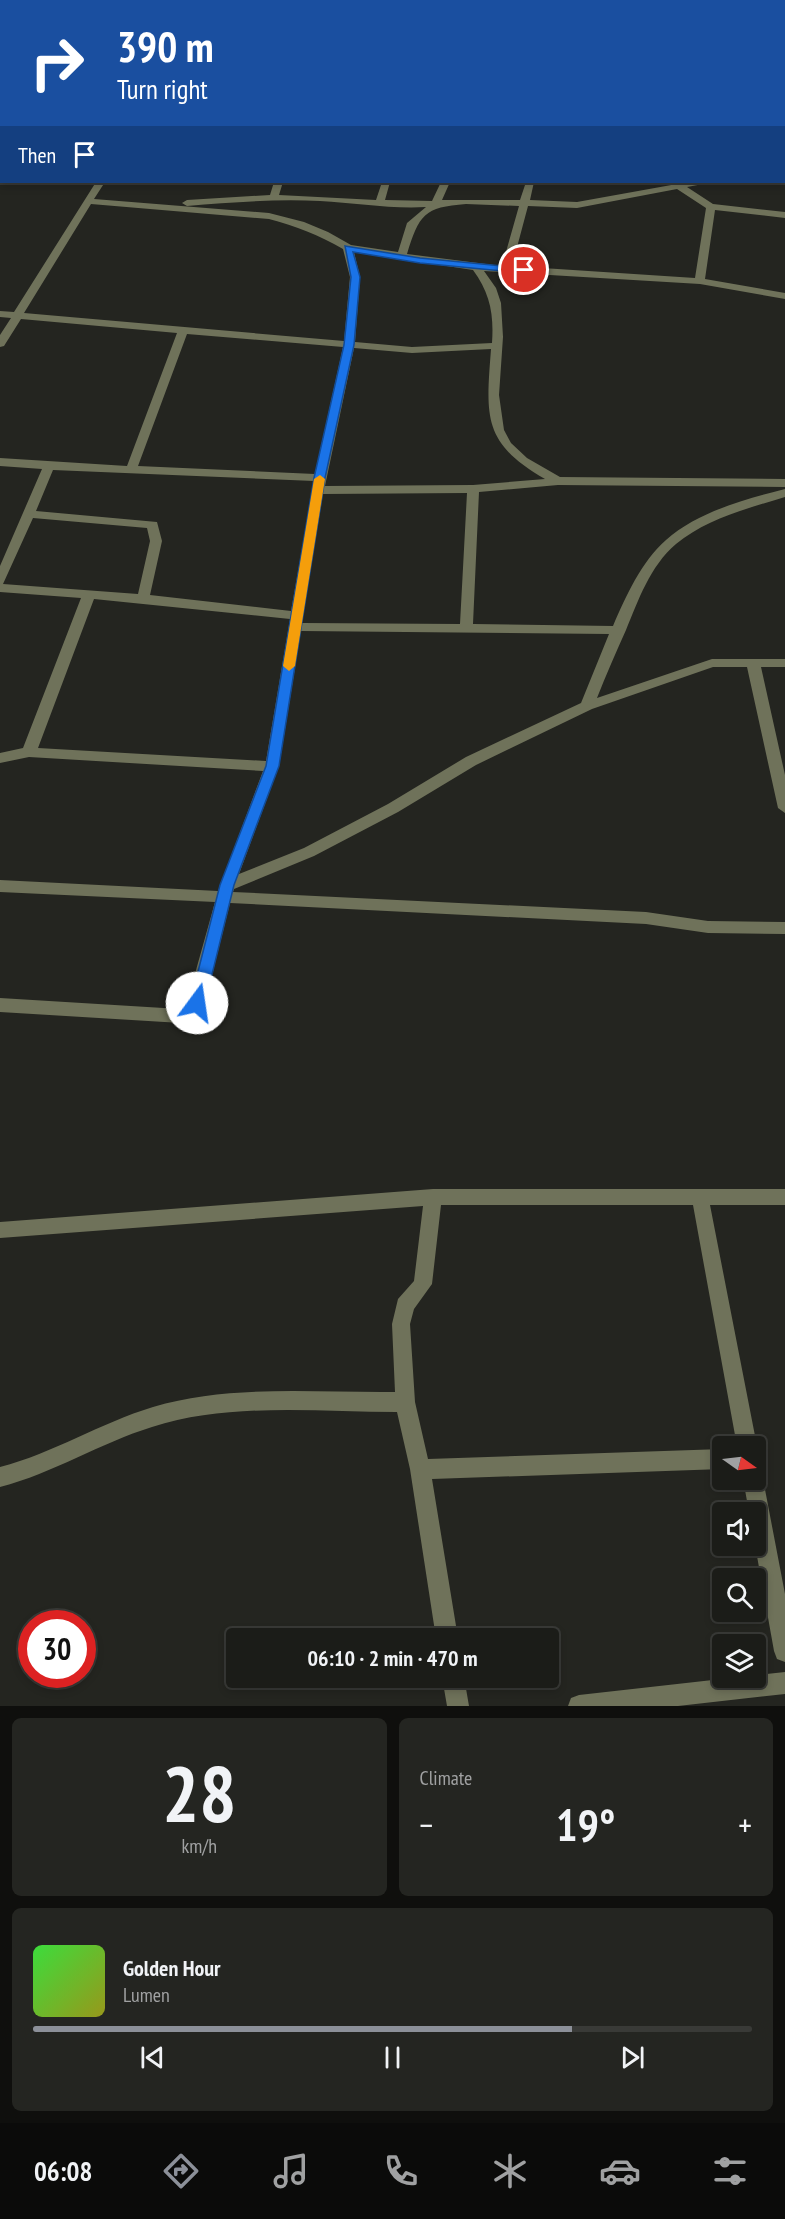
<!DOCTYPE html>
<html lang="en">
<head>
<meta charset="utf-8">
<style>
	:root { --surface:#1b1c18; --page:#242521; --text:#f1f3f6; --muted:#a0a1a2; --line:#393a37; --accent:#8c9099 }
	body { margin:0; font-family:"PT Sans Narrow",sans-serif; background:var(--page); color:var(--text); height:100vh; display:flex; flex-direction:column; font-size:22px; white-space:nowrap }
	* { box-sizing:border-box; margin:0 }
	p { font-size:20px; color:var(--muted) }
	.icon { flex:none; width:33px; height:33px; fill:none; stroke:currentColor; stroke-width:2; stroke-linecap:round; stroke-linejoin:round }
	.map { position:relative; height:1706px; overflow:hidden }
	.details { display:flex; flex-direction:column; gap:12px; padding:12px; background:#0f0f0d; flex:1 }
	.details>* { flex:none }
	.top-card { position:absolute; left:0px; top:0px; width:786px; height:183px; box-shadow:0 3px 9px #0003,0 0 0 2px var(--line); background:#1a4fa0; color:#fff; overflow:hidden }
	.needle { width:39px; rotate:104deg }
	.controls { position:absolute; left:712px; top:1436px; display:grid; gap:12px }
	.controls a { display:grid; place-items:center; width:54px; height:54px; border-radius:6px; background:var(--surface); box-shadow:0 3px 9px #0003,0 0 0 2px var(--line); font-size:30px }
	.speed { position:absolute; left:18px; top:1610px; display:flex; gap:12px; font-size:30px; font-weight:700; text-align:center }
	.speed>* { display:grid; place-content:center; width:78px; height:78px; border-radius:50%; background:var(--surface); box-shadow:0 3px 9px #0003,0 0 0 2px var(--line); line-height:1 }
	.speed .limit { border:9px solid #d22; background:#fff; color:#111 }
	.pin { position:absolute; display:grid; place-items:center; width:51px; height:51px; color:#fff; margin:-26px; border:3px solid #fff; border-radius:50%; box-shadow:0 2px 6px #0007 }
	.me { position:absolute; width:66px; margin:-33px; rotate:14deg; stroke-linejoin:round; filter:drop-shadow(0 0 4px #0008) }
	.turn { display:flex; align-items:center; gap:21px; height:126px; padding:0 18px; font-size:27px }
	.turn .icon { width:78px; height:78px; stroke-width:2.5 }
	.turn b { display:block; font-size:42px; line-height:51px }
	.then { display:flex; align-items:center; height:57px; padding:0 18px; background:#0003; gap:12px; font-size:22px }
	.big { font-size:45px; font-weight:600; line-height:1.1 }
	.details .card { flex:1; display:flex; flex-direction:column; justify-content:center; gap:9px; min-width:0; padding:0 21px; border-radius:9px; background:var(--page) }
	.details .dial { align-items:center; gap:0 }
	.dial b { font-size:78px; line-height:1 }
	.song { display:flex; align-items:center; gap:18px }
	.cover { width:72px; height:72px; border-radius:9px; background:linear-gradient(135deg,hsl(120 70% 55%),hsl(60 70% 35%)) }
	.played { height:6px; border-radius:3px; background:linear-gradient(90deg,var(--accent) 75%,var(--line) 75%) }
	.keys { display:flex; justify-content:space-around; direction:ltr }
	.heat { display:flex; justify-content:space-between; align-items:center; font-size:33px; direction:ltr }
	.details .tiles { flex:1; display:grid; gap:12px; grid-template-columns:1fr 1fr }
	.card:last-child { grid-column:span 2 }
	.trip { position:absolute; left:226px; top:1628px; width:333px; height:60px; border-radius:6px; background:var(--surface); box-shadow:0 3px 9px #0003,0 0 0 2px var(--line); font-weight:600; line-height:60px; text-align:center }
	.menu { display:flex; height:96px; justify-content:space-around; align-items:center; background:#0b0b0a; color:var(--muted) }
	.menu .icon { width:42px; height:42px }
	.menu .selected { color:var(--accent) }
	.menu b { font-size:27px; color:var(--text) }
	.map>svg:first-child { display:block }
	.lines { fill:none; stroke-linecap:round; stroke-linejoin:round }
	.minor { fill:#6f725a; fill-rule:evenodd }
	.route { fill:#1a73e8; stroke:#114b97; stroke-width:1.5 }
	.slow { fill:#f59e0b }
</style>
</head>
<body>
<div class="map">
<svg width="785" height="1706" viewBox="0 0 785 1706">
	<rect width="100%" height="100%" fill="#242520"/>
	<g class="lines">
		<!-- minor -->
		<path class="minor" d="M104,0H114L116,2H105Z
			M223,0H271L274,2H220Z
			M784,21H785V25H784Z
			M784,91H785V97H784Z
			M784,135L785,136V143H784Z
			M784,148H785V154H784Z
			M96,182H105L94,199L269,213L304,222L328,232L351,245L398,252L407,223L426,207C391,209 355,203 320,201C276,199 231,202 187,206L182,203L187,200L270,195L274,182H283L279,195L376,200L382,182H390L385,200L432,201L441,182H450L442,200H520L526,182H534L530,200L577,202L688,182H704L703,184L687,187L713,204L785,212V218L715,210L705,279L785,293V299L700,284L484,271L496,288L501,303L503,337L499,395L504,430L511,443L527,458L560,477L785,479V487L558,485L479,492L473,624L613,626C626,596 641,562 666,540C697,512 746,499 785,489V497C749,508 706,519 676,544C650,566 638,601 626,630C616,652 606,675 597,698L712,659H785V667H761L785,775V813L778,808L747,667H713L592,709L476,765L398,812L314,856L234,889L233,892L646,912L708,921L785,922V934L708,933L646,924L230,903L205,1003L198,1016L181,1023L0,1012V998L180,1009L186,1006L215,902L0,892V880L218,891L263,771L29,757L0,763V753L23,748L81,598L0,592V566L42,469L0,466V458L127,466L177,333L21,319L4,346L0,347V335L11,318L0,317V311L14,312ZM677,189L706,208L695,278L512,266L528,206L577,208ZM91,204L269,219C296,226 319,235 343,249L350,277L344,341L24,313ZM466,204L519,206L502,266L407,254C419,215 424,207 466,204ZM354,252L473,270C490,293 494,314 492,343L412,347L355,342L360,277ZM187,334L343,347L315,474L138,466ZM354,348L412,353L491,349C486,416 482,443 545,479L473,485L325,486ZM53,470L314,481L291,611L150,595L162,541L157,522L36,511ZM467,493L460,624L302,623L323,494ZM33,518L147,528L150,541L138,594L3,584ZM94,599L290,619L266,761L38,748ZM301,631L609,634L581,703L466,757L388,804L304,848L239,874L279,766Z
			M433,1189H785V1205H710L757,1446L756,1448V1446H737L693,1205H441L432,1284L414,1309L410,1324L415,1402L428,1459L723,1449V1469L432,1479L458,1638H436L410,1469L397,1412C317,1412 230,1402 152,1427C100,1443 54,1473 0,1487V1467C54,1453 100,1423 153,1407C230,1384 316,1393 395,1392L392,1324L398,1299L414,1281L423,1206L0,1238V1222Z
			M756,1470L760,1472L763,1479L785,1594V1662L777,1659L774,1651L755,1545L756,1512H749L743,1479H756Z
			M785,1672V1694L678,1706H568L571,1698L579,1695Z
			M442,1677H464L469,1706H447Z"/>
	</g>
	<!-- route -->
	<path class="route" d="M345,246L420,258L524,268L529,270L524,273L420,263L353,252L360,277L354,345L325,478L279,766L234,885L205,1003L202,1007H192L190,1003L220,885L266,766L314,478L344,345L351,277Z"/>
	<!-- slow -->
	<path class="slow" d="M320,475L325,479L295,666L289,671L283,666L314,479Z"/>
</svg>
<div class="controls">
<a><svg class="needle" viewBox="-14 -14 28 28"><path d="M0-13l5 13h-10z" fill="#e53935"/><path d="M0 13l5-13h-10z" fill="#a0a1a2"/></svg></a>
<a><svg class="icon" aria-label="sound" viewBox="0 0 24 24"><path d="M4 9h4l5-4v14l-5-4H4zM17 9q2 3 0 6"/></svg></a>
<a><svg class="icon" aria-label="search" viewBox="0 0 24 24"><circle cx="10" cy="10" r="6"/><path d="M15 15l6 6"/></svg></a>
<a><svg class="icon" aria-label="layers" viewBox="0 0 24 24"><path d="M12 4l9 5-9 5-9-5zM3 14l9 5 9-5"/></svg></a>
</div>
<div class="speed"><div class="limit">30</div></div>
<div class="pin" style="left:524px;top:270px;background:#d93025"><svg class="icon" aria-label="arrive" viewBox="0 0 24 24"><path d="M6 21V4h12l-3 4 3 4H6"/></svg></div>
<svg class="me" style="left:197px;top:1003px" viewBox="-20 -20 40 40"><circle r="19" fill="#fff"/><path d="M0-13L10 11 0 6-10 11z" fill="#1a73e8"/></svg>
<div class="trip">06:10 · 2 min · 470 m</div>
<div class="top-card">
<div class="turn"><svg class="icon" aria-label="right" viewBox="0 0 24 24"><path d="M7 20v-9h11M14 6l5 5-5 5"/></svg><div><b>390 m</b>Turn right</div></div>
<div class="then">Then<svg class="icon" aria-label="arrive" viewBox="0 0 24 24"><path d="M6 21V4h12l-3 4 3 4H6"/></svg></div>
</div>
</div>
<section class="details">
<div class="tiles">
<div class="card dial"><b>28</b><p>km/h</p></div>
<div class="card"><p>Climate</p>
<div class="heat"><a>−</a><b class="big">19°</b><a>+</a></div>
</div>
<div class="card">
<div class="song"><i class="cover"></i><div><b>Golden Hour</b><p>Lumen</p></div></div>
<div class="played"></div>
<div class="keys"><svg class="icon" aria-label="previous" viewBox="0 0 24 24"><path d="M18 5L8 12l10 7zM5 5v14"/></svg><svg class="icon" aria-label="pause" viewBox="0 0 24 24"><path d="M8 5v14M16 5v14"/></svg><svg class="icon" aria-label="next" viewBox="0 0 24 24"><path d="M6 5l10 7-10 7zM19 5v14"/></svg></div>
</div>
</div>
</section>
<nav class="menu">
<b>06:08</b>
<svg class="icon selected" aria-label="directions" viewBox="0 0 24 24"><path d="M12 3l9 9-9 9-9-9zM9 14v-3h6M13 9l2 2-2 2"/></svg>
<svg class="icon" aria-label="music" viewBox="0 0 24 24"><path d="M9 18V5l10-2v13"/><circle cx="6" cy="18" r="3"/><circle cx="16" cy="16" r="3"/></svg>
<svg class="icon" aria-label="phone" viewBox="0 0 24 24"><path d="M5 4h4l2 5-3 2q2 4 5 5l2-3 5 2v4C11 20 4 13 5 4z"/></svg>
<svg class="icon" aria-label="climate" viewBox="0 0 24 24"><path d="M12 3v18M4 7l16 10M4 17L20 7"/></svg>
<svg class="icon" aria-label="car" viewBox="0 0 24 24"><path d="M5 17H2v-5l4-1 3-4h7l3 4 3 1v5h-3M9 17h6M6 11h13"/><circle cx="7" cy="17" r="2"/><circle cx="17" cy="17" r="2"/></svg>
<svg class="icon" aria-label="filters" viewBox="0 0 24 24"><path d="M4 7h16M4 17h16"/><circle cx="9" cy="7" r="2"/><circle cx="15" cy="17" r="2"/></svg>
</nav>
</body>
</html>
